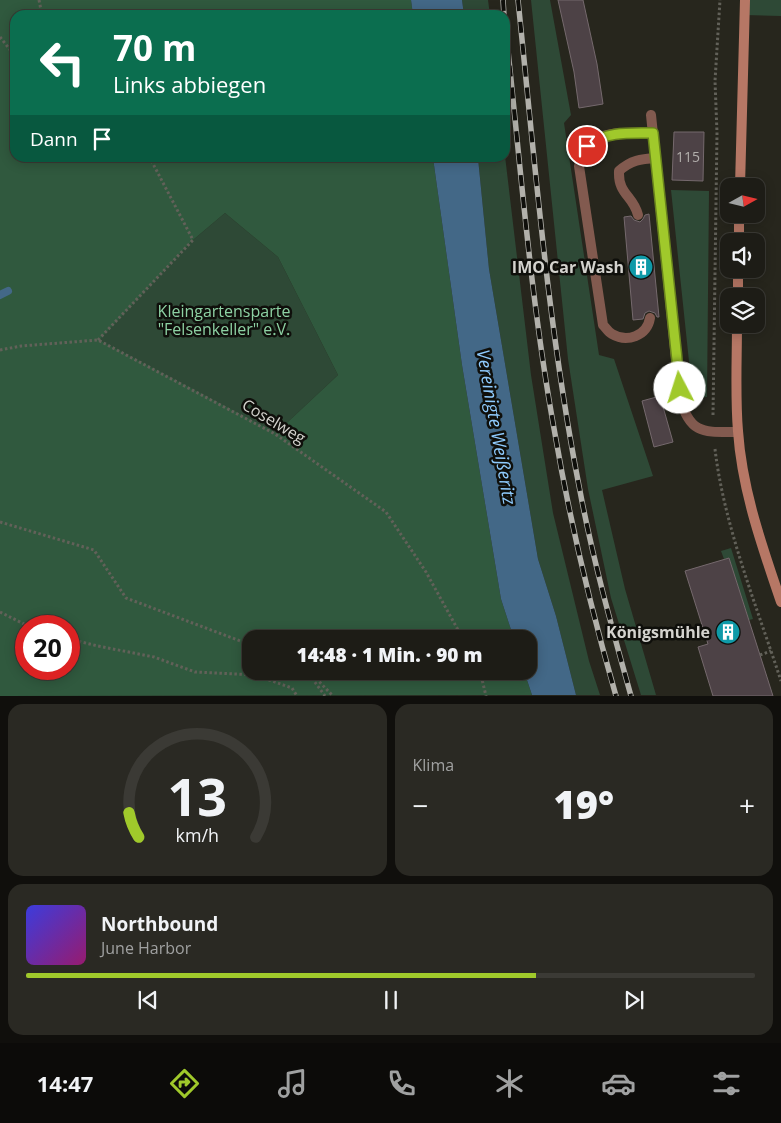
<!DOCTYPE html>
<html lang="de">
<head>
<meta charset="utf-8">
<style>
	:root { --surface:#1d1c16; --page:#2a2923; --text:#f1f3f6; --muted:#a0a1a1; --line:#3b3a35; --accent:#a0c92b }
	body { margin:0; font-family:"Open Sans",sans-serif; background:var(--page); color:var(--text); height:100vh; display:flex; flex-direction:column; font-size:19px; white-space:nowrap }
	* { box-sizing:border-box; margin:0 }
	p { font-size:16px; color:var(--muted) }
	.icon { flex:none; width:28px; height:28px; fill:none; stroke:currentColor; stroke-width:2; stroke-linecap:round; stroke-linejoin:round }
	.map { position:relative; height:696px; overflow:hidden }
	.details { display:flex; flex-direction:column; gap:8px; padding:8px; background:#100f0c; flex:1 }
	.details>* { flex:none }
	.top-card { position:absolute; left:10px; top:10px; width:500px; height:152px; border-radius:15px; box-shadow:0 2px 12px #0003,0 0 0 1px var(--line); background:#0b6e4f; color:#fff; overflow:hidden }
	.needle { width:32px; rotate:82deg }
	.fabs { position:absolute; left:720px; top:178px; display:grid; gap:10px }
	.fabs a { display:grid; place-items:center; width:45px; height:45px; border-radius:10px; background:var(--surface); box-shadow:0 2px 12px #0003,0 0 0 1px var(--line); font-size:25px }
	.speed { position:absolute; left:15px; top:615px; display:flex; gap:10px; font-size:25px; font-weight:700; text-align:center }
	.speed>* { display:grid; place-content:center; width:65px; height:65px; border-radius:50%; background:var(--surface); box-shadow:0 2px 12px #0003,0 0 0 1px var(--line); line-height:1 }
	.speed .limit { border:8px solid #d22; background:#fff; color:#111 }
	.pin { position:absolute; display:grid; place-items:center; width:42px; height:42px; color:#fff; margin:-21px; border:2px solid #fff; border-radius:50%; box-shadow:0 1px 5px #0007 }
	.me { position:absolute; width:55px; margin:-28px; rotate:355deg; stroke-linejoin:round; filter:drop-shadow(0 0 4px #0008) }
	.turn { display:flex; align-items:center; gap:18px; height:105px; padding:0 20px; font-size:22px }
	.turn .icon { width:65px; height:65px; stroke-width:2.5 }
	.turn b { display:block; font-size:35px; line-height:42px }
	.then { display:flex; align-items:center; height:48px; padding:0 20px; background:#0003; gap:10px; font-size:19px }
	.big { font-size:38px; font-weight:800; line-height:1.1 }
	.details .widget { flex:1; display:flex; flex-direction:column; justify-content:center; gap:8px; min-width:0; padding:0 18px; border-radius:15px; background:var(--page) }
	.details .dial { align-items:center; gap:0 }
	.dial svg { height:130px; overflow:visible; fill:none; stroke:var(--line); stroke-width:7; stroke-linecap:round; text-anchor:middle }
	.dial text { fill:var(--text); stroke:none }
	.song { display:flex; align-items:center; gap:15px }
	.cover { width:60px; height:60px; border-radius:8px; background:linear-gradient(135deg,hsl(240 70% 55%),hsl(320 70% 35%)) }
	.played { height:5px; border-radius:2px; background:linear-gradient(90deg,var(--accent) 70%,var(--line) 70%) }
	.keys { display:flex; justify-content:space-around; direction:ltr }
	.heat { display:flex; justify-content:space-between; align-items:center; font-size:28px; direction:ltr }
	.details .tiles { flex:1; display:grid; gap:8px; grid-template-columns:1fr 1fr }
	.widget:last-child { grid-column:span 2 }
	.trip { position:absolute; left:242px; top:630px; width:295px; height:50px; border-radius:15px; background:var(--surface); box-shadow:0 2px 12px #0003,0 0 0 1px var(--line); font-weight:800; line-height:50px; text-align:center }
	.menu { display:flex; height:80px; justify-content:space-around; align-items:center; background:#0c0b09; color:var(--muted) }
	.menu .icon { width:35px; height:35px }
	.menu .selected { color:var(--accent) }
	.menu b { font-size:22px; color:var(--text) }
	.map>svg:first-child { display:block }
	.green { fill:#2e4936 }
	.forest { fill:#30593e; fill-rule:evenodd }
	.water { fill:#436887 }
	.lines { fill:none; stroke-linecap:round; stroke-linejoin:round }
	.stream { stroke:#436887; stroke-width:8 }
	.building { fill:#4d4246; stroke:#75696d }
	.path { stroke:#626159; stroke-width:3; stroke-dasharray:2.5 2.5; stroke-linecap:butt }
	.lane { stroke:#825a4f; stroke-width:10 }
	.secondary { stroke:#b67765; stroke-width:10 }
	.rail-casing { stroke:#b2b1ab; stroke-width:5.5 }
	.rail { stroke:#0f0f0b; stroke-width:4; stroke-dasharray:11; stroke-linecap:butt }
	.route-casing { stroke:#68831c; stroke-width:12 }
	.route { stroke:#a0c92b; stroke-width:9 }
	.labels { text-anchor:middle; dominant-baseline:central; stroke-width:5; stroke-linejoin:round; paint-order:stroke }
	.number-label { font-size:14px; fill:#b2afac }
	.poi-label { font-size:16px; font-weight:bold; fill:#d4d3ce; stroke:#0f0f0b; text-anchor:end }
	.park-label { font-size:16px; fill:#8dd1a3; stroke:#0f0f0b }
	.street-label { font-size:16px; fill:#d4d3ce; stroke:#0f0f0b }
	.water-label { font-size:18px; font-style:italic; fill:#8fcbfe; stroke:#0f0f0b }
</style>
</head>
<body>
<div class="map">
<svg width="781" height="696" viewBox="0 0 781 696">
	<rect width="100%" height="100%" fill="#27261d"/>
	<!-- green -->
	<path class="green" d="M462,0H488L490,15H464Z
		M531,0H550L571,115L564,123L599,355L614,359L653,476L602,490L625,589L656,695H641L611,598L588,489L568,359Z
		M745,0H781V16L744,15Z
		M505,156L531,375L553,513L589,661L600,695H576L556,616L538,559L489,269L478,158Z
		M671,190L709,191L707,397C699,398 696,397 692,390Z
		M225,213L278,257L338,375L275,434L98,340L193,240Z
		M731,548L753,619L749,620L729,558L724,559L721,551Z"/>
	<!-- forest -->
	<path class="forest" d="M0,0H411L413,15H15V158H433L462,365L501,599L514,639H251V671H524L532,695L0,696ZM225,213L278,257L338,375L276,433L99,340L193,240ZM26,626H69V669H26Z"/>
	<!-- water -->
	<path class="water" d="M411,0H462L464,15H413Z
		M433,158H478L489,269L538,559L556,616L576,695H532L524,671H529V639H514L501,599L462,365Z"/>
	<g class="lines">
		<!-- stream -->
		<path class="stream" d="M0,295L8,291"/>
	</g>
	<!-- building -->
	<path class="building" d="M558,0H583L597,64L603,104L579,108L574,72Z
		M674,132H704L703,181L672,180Z
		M649,214L659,317H657L655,313L649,311L645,313L643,319L633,320L624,217L631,216L634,220L640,222L643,219L645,215Z
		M660,396L673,442L654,447L642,401Z
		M729,558L760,655L773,696H713L698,647L708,644L685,571Z"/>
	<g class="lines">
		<!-- path -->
		<path class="path" d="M39,0L42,15
			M0,37L15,56
			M98,340L193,240L150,158
			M0,350L21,346L98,340L275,434L386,512L426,572L463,639
			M713,415L717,133L715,81L720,0
			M715,449C724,526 757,607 781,681
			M0,522L94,550L126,598L251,645
			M0,612L28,626
			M69,639L98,646L154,657L195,672L255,675L292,688L297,696
			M760,655L771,651
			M309,671L333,696
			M480,671L486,696
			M309,674L325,696"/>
		<!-- lane -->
		<path class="lane" d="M651,115L680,398C690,435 704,432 738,432
			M638,215C633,195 618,195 619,171C631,160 641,159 656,158
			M650,318C647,336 627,343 612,334C608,332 606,328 603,325L579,166C588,127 621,133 653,133"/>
		<!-- secondary -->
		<path class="secondary" d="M740,186L745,0
			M739,241V214
			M738,296V269
			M737,324C737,359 735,396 738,431C742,490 762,546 781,602"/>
		<defs>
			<path id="rail" d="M503,0L504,15
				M518,0C535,164 548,329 580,491C593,560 612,628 631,696
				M505,22C520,159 530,298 555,434C570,522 591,609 616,696"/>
		</defs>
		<!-- rail casing -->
		<use href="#rail" class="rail-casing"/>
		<!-- rail -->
		<use href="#rail" class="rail"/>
	</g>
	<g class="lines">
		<defs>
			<path id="route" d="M587,146C607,131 629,133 653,133L680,388"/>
		</defs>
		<!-- route casing -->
		<use href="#route" class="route-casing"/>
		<!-- route -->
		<use href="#route" class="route"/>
	</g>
	<!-- icons -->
	<defs>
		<symbol id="building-disc" viewBox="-11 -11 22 22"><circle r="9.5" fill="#0f9aa8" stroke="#0f0f0b"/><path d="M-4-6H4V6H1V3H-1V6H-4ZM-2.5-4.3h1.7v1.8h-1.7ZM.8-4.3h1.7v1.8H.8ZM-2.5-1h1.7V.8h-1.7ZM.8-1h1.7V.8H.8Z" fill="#fff"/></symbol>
	</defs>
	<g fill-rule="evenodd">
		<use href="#building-disc" x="627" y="253" width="28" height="28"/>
		<use href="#building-disc" x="714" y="618" width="28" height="28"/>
	</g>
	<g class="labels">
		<!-- number labels -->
		<g class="number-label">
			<text x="688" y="156">115</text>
		</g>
		<!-- poi labels -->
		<g class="poi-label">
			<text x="624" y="267">IMO Car Wash</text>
			<text x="710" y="632">Königsmühle</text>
		</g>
		<!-- park labels -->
		<g class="park-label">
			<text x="224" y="311">Kleingartensparte<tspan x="224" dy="18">"Felsenkeller" e.V.</tspan></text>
		</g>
		<!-- street labels -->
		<g class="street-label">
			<text transform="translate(274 421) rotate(31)">Coselweg</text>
		</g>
		<!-- water labels -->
		<g class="water-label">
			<text transform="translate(497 427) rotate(80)">Vereinigte Weißeritz</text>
		</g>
	</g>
</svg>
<div class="fabs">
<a><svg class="needle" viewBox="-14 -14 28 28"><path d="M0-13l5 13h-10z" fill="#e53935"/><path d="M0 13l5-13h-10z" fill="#a0a1a1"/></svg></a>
<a><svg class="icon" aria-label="sound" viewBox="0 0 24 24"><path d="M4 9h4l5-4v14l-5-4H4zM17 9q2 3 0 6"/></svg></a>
<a><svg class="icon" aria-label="layers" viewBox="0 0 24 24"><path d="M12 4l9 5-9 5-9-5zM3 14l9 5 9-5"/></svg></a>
</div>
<div class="speed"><div class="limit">20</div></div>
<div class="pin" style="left:587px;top:146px;background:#d93025"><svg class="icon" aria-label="arrive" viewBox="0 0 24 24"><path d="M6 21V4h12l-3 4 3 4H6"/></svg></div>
<svg class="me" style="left:680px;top:388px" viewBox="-20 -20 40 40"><circle r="19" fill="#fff"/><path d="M0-13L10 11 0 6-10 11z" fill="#a0c92b"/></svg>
<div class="trip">14:48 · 1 Min. · 90 m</div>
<div class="top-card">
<div class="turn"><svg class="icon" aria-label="left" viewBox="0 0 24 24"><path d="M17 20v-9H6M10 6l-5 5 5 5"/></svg><div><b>70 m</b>Links abbiegen</div></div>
<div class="then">Dann<svg class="icon" aria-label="arrive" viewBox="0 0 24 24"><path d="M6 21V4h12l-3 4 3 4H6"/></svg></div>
</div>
</div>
<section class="details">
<div class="tiles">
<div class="widget dial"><svg viewBox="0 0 100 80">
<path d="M14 69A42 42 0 1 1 86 69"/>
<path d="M14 69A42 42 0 0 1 8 54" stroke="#a0c92b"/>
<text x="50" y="56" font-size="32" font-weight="700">13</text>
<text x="50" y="72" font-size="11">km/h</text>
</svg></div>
<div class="widget"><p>Klima</p>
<div class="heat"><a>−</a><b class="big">19°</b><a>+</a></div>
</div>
<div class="widget">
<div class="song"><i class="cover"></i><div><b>Northbound</b><p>June Harbor</p></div></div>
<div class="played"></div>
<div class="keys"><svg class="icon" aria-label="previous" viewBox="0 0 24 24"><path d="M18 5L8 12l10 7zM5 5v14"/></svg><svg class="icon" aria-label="pause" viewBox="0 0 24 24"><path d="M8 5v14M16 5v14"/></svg><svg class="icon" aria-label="next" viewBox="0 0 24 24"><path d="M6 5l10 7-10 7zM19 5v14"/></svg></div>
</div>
</div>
</section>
<nav class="menu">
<b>14:47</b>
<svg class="icon selected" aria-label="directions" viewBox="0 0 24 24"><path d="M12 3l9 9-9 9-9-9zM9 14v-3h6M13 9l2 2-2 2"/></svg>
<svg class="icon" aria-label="music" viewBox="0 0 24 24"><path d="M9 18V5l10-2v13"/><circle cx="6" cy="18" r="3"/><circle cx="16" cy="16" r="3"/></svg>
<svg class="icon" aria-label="phone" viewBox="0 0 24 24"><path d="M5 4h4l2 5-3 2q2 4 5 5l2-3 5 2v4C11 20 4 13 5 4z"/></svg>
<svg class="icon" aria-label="climate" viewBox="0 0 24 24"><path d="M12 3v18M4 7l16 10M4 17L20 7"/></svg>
<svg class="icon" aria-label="car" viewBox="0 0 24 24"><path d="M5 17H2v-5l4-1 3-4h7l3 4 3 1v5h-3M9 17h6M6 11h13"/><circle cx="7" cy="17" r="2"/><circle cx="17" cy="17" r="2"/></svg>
<svg class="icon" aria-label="filters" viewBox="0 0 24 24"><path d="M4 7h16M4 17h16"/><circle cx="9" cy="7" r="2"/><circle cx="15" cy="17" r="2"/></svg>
</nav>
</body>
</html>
